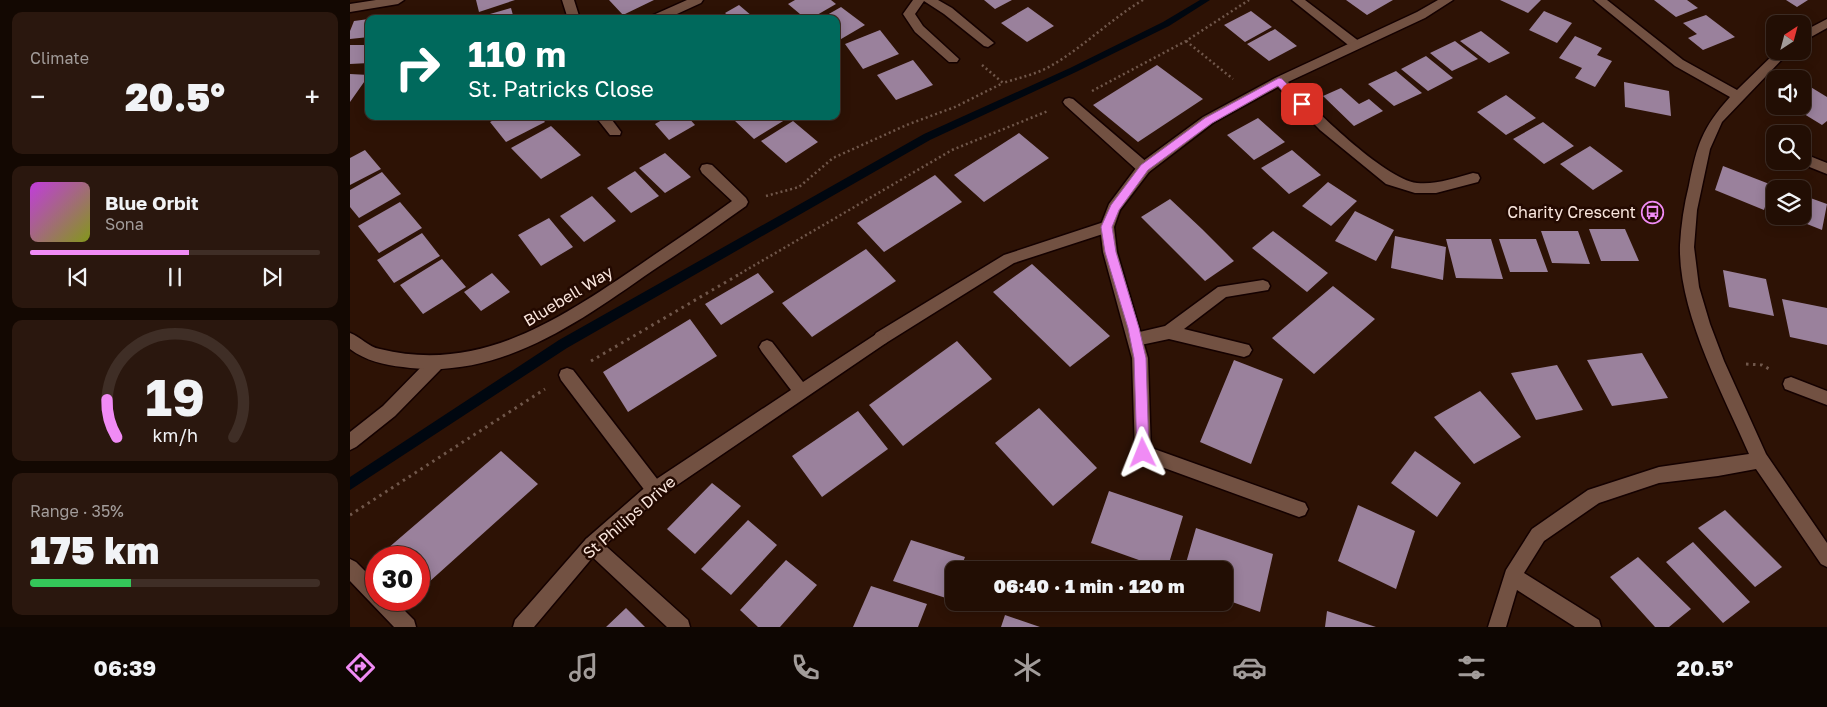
<!DOCTYPE html>
<html lang="en">
<head>
<meta charset="utf-8">
<style>
	:root { --surface:#220e04; --page:#2a170e; --text:#f1f3f6; --muted:#a29c9a; --line:#3f2e26; --accent:#f08bf5 }
	body { margin:0; font-family:"Golos Text",sans-serif; background:var(--page); color:var(--text); height:100vh; display:flex; flex-direction:column; font-size:19px; white-space:nowrap }
	* { box-sizing:border-box; margin:0 }
	p { font-size:16px; color:var(--muted) }
	.icon { flex:none; width:28px; height:28px; fill:none; stroke:currentColor; stroke-width:2; stroke-linecap:round; stroke-linejoin:round }
	.map { position:relative; flex:1; overflow:hidden }
	.details { display:flex; flex-direction:column; gap:12px; padding:12px; background:#130802; width:350px }
	.details>* { flex:none }
	.top-card { position:absolute; left:15px; top:15px; width:475px; height:105px; border-radius:10px; box-shadow:0 2px 12px #0003,0 0 0 1px var(--line); background:#00695c; color:#fff; overflow:hidden }
	.needle { width:32px; rotate:36deg }
	.controls { position:absolute; left:1416px; top:15px; display:grid; gap:10px }
	.controls a { display:grid; place-items:center; width:45px; height:45px; border-radius:10px; background:var(--surface); box-shadow:0 2px 12px #0003,0 0 0 1px var(--line); font-size:25px }
	.speed { position:absolute; left:15px; top:546px; display:flex; gap:10px; font-size:25px; font-weight:700; text-align:center }
	.speed>* { display:grid; place-content:center; width:65px; height:65px; border-radius:50%; background:var(--surface); box-shadow:0 2px 12px #0003,0 0 0 1px var(--line); line-height:1 }
	.speed .limit { border:8px solid #d22; background:#fff; color:#111 }
	.pin { position:absolute; display:grid; place-items:center; width:42px; height:42px; color:#fff; margin:-21px; border-radius:10px; box-shadow:0 2px 8px #0006 }
	.me { position:absolute; width:55px; margin:-28px; rotate:358deg; stroke-linejoin:round; filter:drop-shadow(0 0 4px #0008) }
	.turn { display:flex; align-items:center; gap:18px; height:105px; padding:0 20px; font-size:22px }
	.turn .icon { width:65px; height:65px; stroke-width:2.5 }
	.turn b { display:block; font-size:35px; line-height:42px }
	.big { font-size:38px; font-weight:800; line-height:1.1 }
	.details .tile { flex:1; display:flex; flex-direction:column; justify-content:center; gap:8px; min-width:0; padding:0 18px; border-radius:10px; background:var(--page) }
	.details .dial { align-items:center; gap:0 }
	.dial svg { height:130px; overflow:visible; fill:none; stroke:var(--line); stroke-width:7; stroke-linecap:round; text-anchor:middle }
	.dial text { fill:var(--text); stroke:none }
	.song { display:flex; align-items:center; gap:15px }
	.cover { width:60px; height:60px; border-radius:8px; background:linear-gradient(135deg,hsl(290 70% 55%),hsl(70 70% 35%)) }
	.played { height:5px; border-radius:2px; background:linear-gradient(90deg,var(--accent) 55%,var(--line) 55%) }
	.keys { display:flex; justify-content:space-around; direction:ltr }
	.heat { display:flex; justify-content:space-between; align-items:center; font-size:28px; direction:ltr }
	.charge { height:8px; border-radius:4px; background:linear-gradient(90deg,#34c759 35%,var(--line) 0) }
	.trip { position:absolute; left:595px; top:561px; width:288px; height:50px; border-radius:10px; background:var(--surface); box-shadow:0 2px 12px #0003,0 0 0 1px var(--line); font-weight:800; line-height:50px; text-align:center }
	.tab-bar { display:flex; height:80px; justify-content:space-around; align-items:center; background:#0e0602; color:var(--muted) }
	.tab-bar .icon { width:35px; height:35px }
	.tab-bar .on { color:var(--accent) }
	.tab-bar b { font-size:22px; color:var(--text) }
	main { display:flex; flex:1; min-height:0 }
	.map>svg:first-child { display:block }
	.lines { fill:none; stroke-linecap:round; stroke-linejoin:round }
	.stream { fill:#000710; fill-rule:evenodd }
	.building { fill:#9a819c }
	.lane-casing { stroke:#140100; stroke-width:3 }
	.street-casing { stroke:#140100; stroke-width:3 }
	.path-far1 { stroke:#70574b; stroke-width:2.5; stroke-dasharray:2 3; stroke-linecap:butt }
	.path { stroke:#70574b; stroke-width:3; stroke-dasharray:2.5 4.5; stroke-linecap:butt }
	.lane { fill:#725142; fill-rule:evenodd }
	.street { fill:#725142; fill-rule:evenodd }
	.route { fill:#f08bf5; stroke:#9c5a9f }
	.labels { text-anchor:middle; dominant-baseline:central; stroke-width:5; stroke-linejoin:round; paint-order:stroke }
	.poi-label { font-size:16px; fill:#fae6dd; stroke:#230900; text-anchor:end }
	.street-label { font-size:16px; fill:#fae6dd; stroke:#230900 }
</style>
</head>
<body>
<main>
<section class="details">
<div class="tile"><p>Climate</p>
<div class="heat"><a>−</a><b class="big">20.5°</b><a>+</a></div>
</div>
<div class="tile">
<div class="song"><i class="cover"></i><div><b>Blue Orbit</b><p>Sona</p></div></div>
<div class="played"></div>
<div class="keys"><svg class="icon" aria-label="previous" viewBox="0 0 24 24"><path d="M18 5L8 12l10 7zM5 5v14"/></svg><svg class="icon" aria-label="pause" viewBox="0 0 24 24"><path d="M8 5v14M16 5v14"/></svg><svg class="icon" aria-label="next" viewBox="0 0 24 24"><path d="M6 5l10 7-10 7zM19 5v14"/></svg></div>
</div>
<div class="tile dial"><svg viewBox="0 0 100 80">
<path d="M14 69A42 42 0 1 1 86 69"/>
<path d="M14 69A42 42 0 0 1 8 46" stroke="#f08bf5"/>
<text x="50" y="56" font-size="32" font-weight="700">19</text>
<text x="50" y="72" font-size="11">km/h</text>
</svg></div>
<div class="tile"><p>Range · 35%</p><b class="big">175 km</b><div class="charge"></div></div>
</section>
<div class="map">
<svg width="1477" height="627" viewBox="0 0 1477 627">
	<rect width="100%" height="100%" fill="#2d1205"/>
	<g class="lines">
		<!-- stream -->
		<path class="stream" d="M850,0H860L819,26L726,72L580,140L217,348L0,490V477L209,340L574,134L720,68L813,22Z"/>
	</g>
	<!-- building -->
	<path class="building" d="M126,0H165L129,12Z
		M259,0H304L273,15Z
		M445,0H481L486,4L460,19H456L438,4Z
		M634,0H662L645,9Z
		M996,0H1043L1017,15Z
		M1150,0H1191L1178,13Z
		M1304,0H1337L1348,8L1326,17Z
		M1436,0H1458L1447,7Z
		M389,5L402,16L397,19H382L375,13Z
		M491,7L515,25L486,42V19H470Z
		M678,7L704,26L677,42L651,23Z
		M161,8L164,19H126V18Z
		M901,11L922,27L895,42L874,25Z
		M1194,11L1222,23L1207,43L1179,30Z
		M1356,15L1385,37L1353,50L1338,38L1347,34L1333,23Z
		M19,19V37L0,39V31L4,21Z
		M925,29L947,46L919,61L897,44Z
		M530,30L549,54L513,69L495,44Z
		M1131,31L1160,53L1139,63L1110,41Z
		M1225,36L1252,48L1247,55L1262,61L1245,87L1225,78L1232,68L1209,58Z
		M1105,41L1128,59L1102,71L1080,53Z
		M0,45H19V63L0,64Z
		M1076,56L1103,78L1078,91L1051,69Z
		M563,60L583,85L546,100L527,75Z
		M807,65L853,99L788,142L743,105Z
		M1046,71L1072,93L1044,106L1018,84Z
		M0,74L19,75L0,102Z
		M1274,82L1319,91L1321,116L1275,107Z
		M1454,83L1477,97V121L1472,125L1441,106H1452Z
		M991,88L1009,104L1019,99L1033,111L1004,126L973,96Z
		M1156,95L1186,118L1156,135L1127,112Z
		M151,116H190L195,122L156,142L140,122Z
		M319,116H337L345,125L319,140L305,124Z
		M390,116H435L438,118L404,139L384,120Z
		M908,118L935,142L904,160L877,135Z
		M443,121L468,142L436,163L411,141Z
		M1193,122L1224,146L1194,164L1163,139Z
		M201,126L231,155L191,179L161,148Z
		M669,133L699,158L634,202L604,175Z
		M1240,146L1273,171L1243,190L1210,164Z
		M15,150L31,169L0,185V158Z
		M942,150L971,175L939,194L911,168Z
		M315,153L341,177L315,193L289,168Z
		M1373,166L1422,185L1414,210L1365,190Z
		M285,171L309,196L281,213L257,188Z
		M32,172L51,194L9,218L0,207V190Z
		M585,175L612,202L534,252L507,223Z
		M978,182L1007,201L981,226L952,206Z
		M1452,195L1477,204L1472,230L1437,216H1452Z
		M242,196L266,221L234,242L210,216Z
		M820,199L852,229L884,261L855,281L791,217Z
		M50,202L72,228L29,253L8,226Z
		M1005,211L1044,230L1026,261L985,241Z
		M199,218L223,247L191,266L168,235Z
		M1239,229H1275L1289,261H1251Z
		M923,231L978,273L957,292L902,248Z
		M1191,231H1228L1240,264L1202,263Z
		M72,233L90,256L44,283L27,260Z
		M1045,236L1096,247L1093,280L1041,268Z
		M1096,239H1141L1153,279L1106,278Z
		M1149,239H1186L1198,272H1160Z
		M516,249L546,281L462,337L432,303Z
		M92,259L116,287L73,314L50,285Z
		M682,264L760,336L720,367L643,292Z
		M1373,270L1416,279L1424,316L1379,307Z
		M142,273L160,292L131,311L114,292Z
		M408,273L424,292L371,325L355,304Z
		M983,286L1025,319L964,374L922,338Z
		M1432,299L1477,308V345L1440,337Z
		M340,319L367,356L278,412L253,372Z
		M607,341L642,379L553,446L519,405Z
		M1292,353L1318,398L1262,406L1237,360Z
		M884,360L933,379L901,464L850,442Z
		M1207,365L1233,410L1186,420L1161,373Z
		M1130,391L1171,437L1124,464L1084,417Z
		M689,408L747,468L703,506L645,443Z
		M508,411L538,449L472,497L442,456Z
		M151,451L188,484L69,591V558H32L30,555Z
		M1065,451L1111,483L1087,517L1041,483Z
		M362,483L391,506L345,554L317,529Z
		M759,491L833,516L817,570L741,543Z
		M1008,505L1065,531L1046,589L988,561Z
		M1375,510L1432,567L1405,587L1348,528Z
		M398,520L427,545L381,595L351,569Z
		M846,528L923,554L910,612L874,599V570H834Z
		M561,540L615,557L610,570H604V587L599,599L543,581Z
		M1343,542L1400,602L1373,623L1316,562Z
		M1288,557L1341,609L1319,627H1305L1260,577Z
		M436,560L467,585L430,627H408L390,610Z
		M521,586L577,604L568,627H503Z
		M276,608L295,627H256Z
		M977,611L1026,627H975Z
		M655,615L690,627H651Z"/>
	<g class="lines">
		<defs>
			<path id="lane" d="M212,0H224L230,19H218Z
				M563,0H588L602,8L644,43L638,47L634,46L594,14L574,1L565,14L573,26L609,59L607,62H599L565,32L553,14Z
				M942,0H955L1010,42L1012,45L1010,48H1002Z
				M719,98L723,99L799,164L801,168L799,172H789L715,105L713,102L715,99Z
				M757,221L762,223L764,227L762,231L664,263L536,343L531,345L526,343L523,338L526,333L654,255Z
				M913,280L918,282L920,286L918,290L876,297L834,329L899,345L902,350L899,355L894,357L819,339L786,346L781,344L778,339L781,334L815,326L868,287Z
				M85,357L91,359L93,364L91,369L45,416L6,447L0,450V432L33,406L79,359Z
				M217,368L223,370L311,484L314,490L311,496L305,498L299,496L211,380L209,375L211,370Z
				M793,445L949,501L955,503L958,509L955,515L949,517L787,458L785,453L787,448Z
				M242,536L248,539L338,620L340,627H317L236,551L233,545L236,539Z
				M0,559L6,562L26,582V600H44L64,620L66,627H44L0,581Z"/>
			<path id="street" d="M26,0H54L48,4L0,12V4Z
				M337,0H353L351,3L316,19H299L301,16Z
				M1088,0H1103L1075,18L938,82C962,107 1034,179 1067,183C1086,185 1104,178 1123,173L1128,174L1130,178L1128,182L1086,193H1065L1036,184L970,130L928,87L863,123L799,172L770,210L764,227L767,252L798,358L801,453L799,458L793,461L787,458L785,453L782,358L753,252L750,227L759,204L789,164L853,117L925,78L1067,12Z
				M1244,0H1257L1333,60L1387,90L1427,51H1440L1372,122L1360,149L1347,210L1344,247L1349,287L1360,324L1374,361L1416,454L1477,543V567L1471,564L1406,469L1368,476L1309,483L1249,503L1194,541L1174,573L1249,620L1251,627H1225L1167,590L1156,627H1138L1156,570L1182,529L1238,490L1309,467L1399,454C1373,394 1328,312 1330,245C1331,225 1334,205 1339,185C1347,145 1352,128 1380,97L1325,66Z
				M1477,19V28L1452,42V32Z
				M245,116H259L271,132L270,135H260Z
				M1452,153L1477,163V174L1447,162L1452,161Z
				M357,164L362,165L396,198L398,202L396,206C365,228 334,250 302,271C229,322 148,381 53,367C34,365 16,361 0,349V333C11,337 18,347 30,349C131,374 211,318 291,264C321,243 352,223 382,201L352,173L350,169L352,165Z
				M531,331L536,333L539,338L536,343L311,496L248,551L184,627H163L165,620L236,539L299,484L441,390L412,352L409,347L412,342L417,340L422,342L453,382Z
				M1441,377L1477,391V405L1435,389L1433,384L1435,379Z"/>
		</defs>
		<!-- lane casing -->
		<use href="#lane" class="lane-casing"/>
		<!-- street casing -->
		<use href="#street" class="street-casing"/>
		<!-- path-far1 -->
		<path class="path-far1" d="M836,41L883,79
			M632,65L653,83C668,78 683,75 697,68C732,49 759,20 793,0
			M742,91L836,41L899,0
			M416,196L449,187L483,158L559,124L605,107L653,83
			M386,276L602,150L698,111"/>
		<!-- path -->
		<path class="path" d="M241,361L388,275
			M1396,364L1412,365L1421,370
			M0,515L195,389"/>
		<!-- lane -->
		<use href="#lane" class="lane"/>
		<!-- street -->
		<use href="#street" class="street"/>
	</g>
	<!-- route -->
	<path class="route" d="M929,78L932,79L955,102V107H948L928,86L862,123L798,170L769,210L762,227L766,252L789,328L796,358L799,453L797,457L793,459L789,457L787,453L784,358L778,328L755,252L751,227L761,205L791,165L855,118Z"/>
	<!-- icons -->
	<defs>
		<symbol id="bus-ring" viewBox="-11 -11 22 22"><circle r="9.5" fill="#230900" stroke="#f08bf5" stroke-width="1.5"/><path d="M-5-6H5V4H4V6H2V4H-2V6H-4V4H-5ZM-3.5-4V0h7V-4ZM-3.5 1.2v1.5H-2V1.2ZM2 1.2v1.5H3.5V1.2Z" fill="#f08bf5"/></symbol>
	</defs>
	<g fill-rule="evenodd">
		<use href="#bus-ring" x="1290" y="200" width="25" height="25"/>
	</g>
	<g class="labels">
		<!-- poi labels -->
		<g class="poi-label">
			<text x="1286" y="212">Charity Crescent</text>
		</g>
		<!-- street labels -->
		<g class="street-label">
			<text transform="translate(218 296) rotate(-31)">Bluebell Way</text>
			<text transform="translate(279 517) rotate(-41)">St Philips Drive</text>
		</g>
	</g>
</svg>
<div class="controls">
<a><svg class="needle" viewBox="-14 -14 28 28"><path d="M0-13l5 13h-10z" fill="#e53935"/><path d="M0 13l5-13h-10z" fill="#a29c9a"/></svg></a>
<a><svg class="icon" aria-label="sound" viewBox="0 0 24 24"><path d="M4 9h4l5-4v14l-5-4H4zM17 9q2 3 0 6"/></svg></a>
<a><svg class="icon" aria-label="search" viewBox="0 0 24 24"><circle cx="10" cy="10" r="6"/><path d="M15 15l6 6"/></svg></a>
<a><svg class="icon" aria-label="layers" viewBox="0 0 24 24"><path d="M12 4l9 5-9 5-9-5zM3 14l9 5 9-5"/></svg></a>
</div>
<div class="speed"><div class="limit">30</div></div>
<div class="pin" style="left:952px;top:104px;background:#d93025"><svg class="icon" aria-label="arrive" viewBox="0 0 24 24"><path d="M6 21V4h12l-3 4 3 4H6"/></svg></div>
<svg class="me" style="left:793px;top:453px" viewBox="-20 -20 40 40"><path d="M0-17L14 15 0 8-14 15z" fill="#f08bf5" stroke="#fff" stroke-width="4"/></svg>
<div class="trip">06:40 · 1 min · 120 m</div>
<div class="top-card">
<div class="turn"><svg class="icon" aria-label="right" viewBox="0 0 24 24"><path d="M7 20v-9h11M14 6l5 5-5 5"/></svg><div><b>110 m</b>St. Patricks Close</div></div>
</div>
</div>
</main>
<nav class="tab-bar">
<b>06:39</b>
<svg class="icon on" aria-label="directions" viewBox="0 0 24 24"><path d="M12 3l9 9-9 9-9-9zM9 14v-3h6M13 9l2 2-2 2"/></svg>
<svg class="icon" aria-label="music" viewBox="0 0 24 24"><path d="M9 18V5l10-2v13"/><circle cx="6" cy="18" r="3"/><circle cx="16" cy="16" r="3"/></svg>
<svg class="icon" aria-label="phone" viewBox="0 0 24 24"><path d="M5 4h4l2 5-3 2q2 4 5 5l2-3 5 2v4C11 20 4 13 5 4z"/></svg>
<svg class="icon" aria-label="climate" viewBox="0 0 24 24"><path d="M12 3v18M4 7l16 10M4 17L20 7"/></svg>
<svg class="icon" aria-label="car" viewBox="0 0 24 24"><path d="M5 17H2v-5l4-1 3-4h7l3 4 3 1v5h-3M9 17h6M6 11h13"/><circle cx="7" cy="17" r="2"/><circle cx="17" cy="17" r="2"/></svg>
<svg class="icon" aria-label="filters" viewBox="0 0 24 24"><path d="M4 7h16M4 17h16"/><circle cx="9" cy="7" r="2"/><circle cx="15" cy="17" r="2"/></svg>
<b>20.5°</b>
</nav>
</body>
</html>
